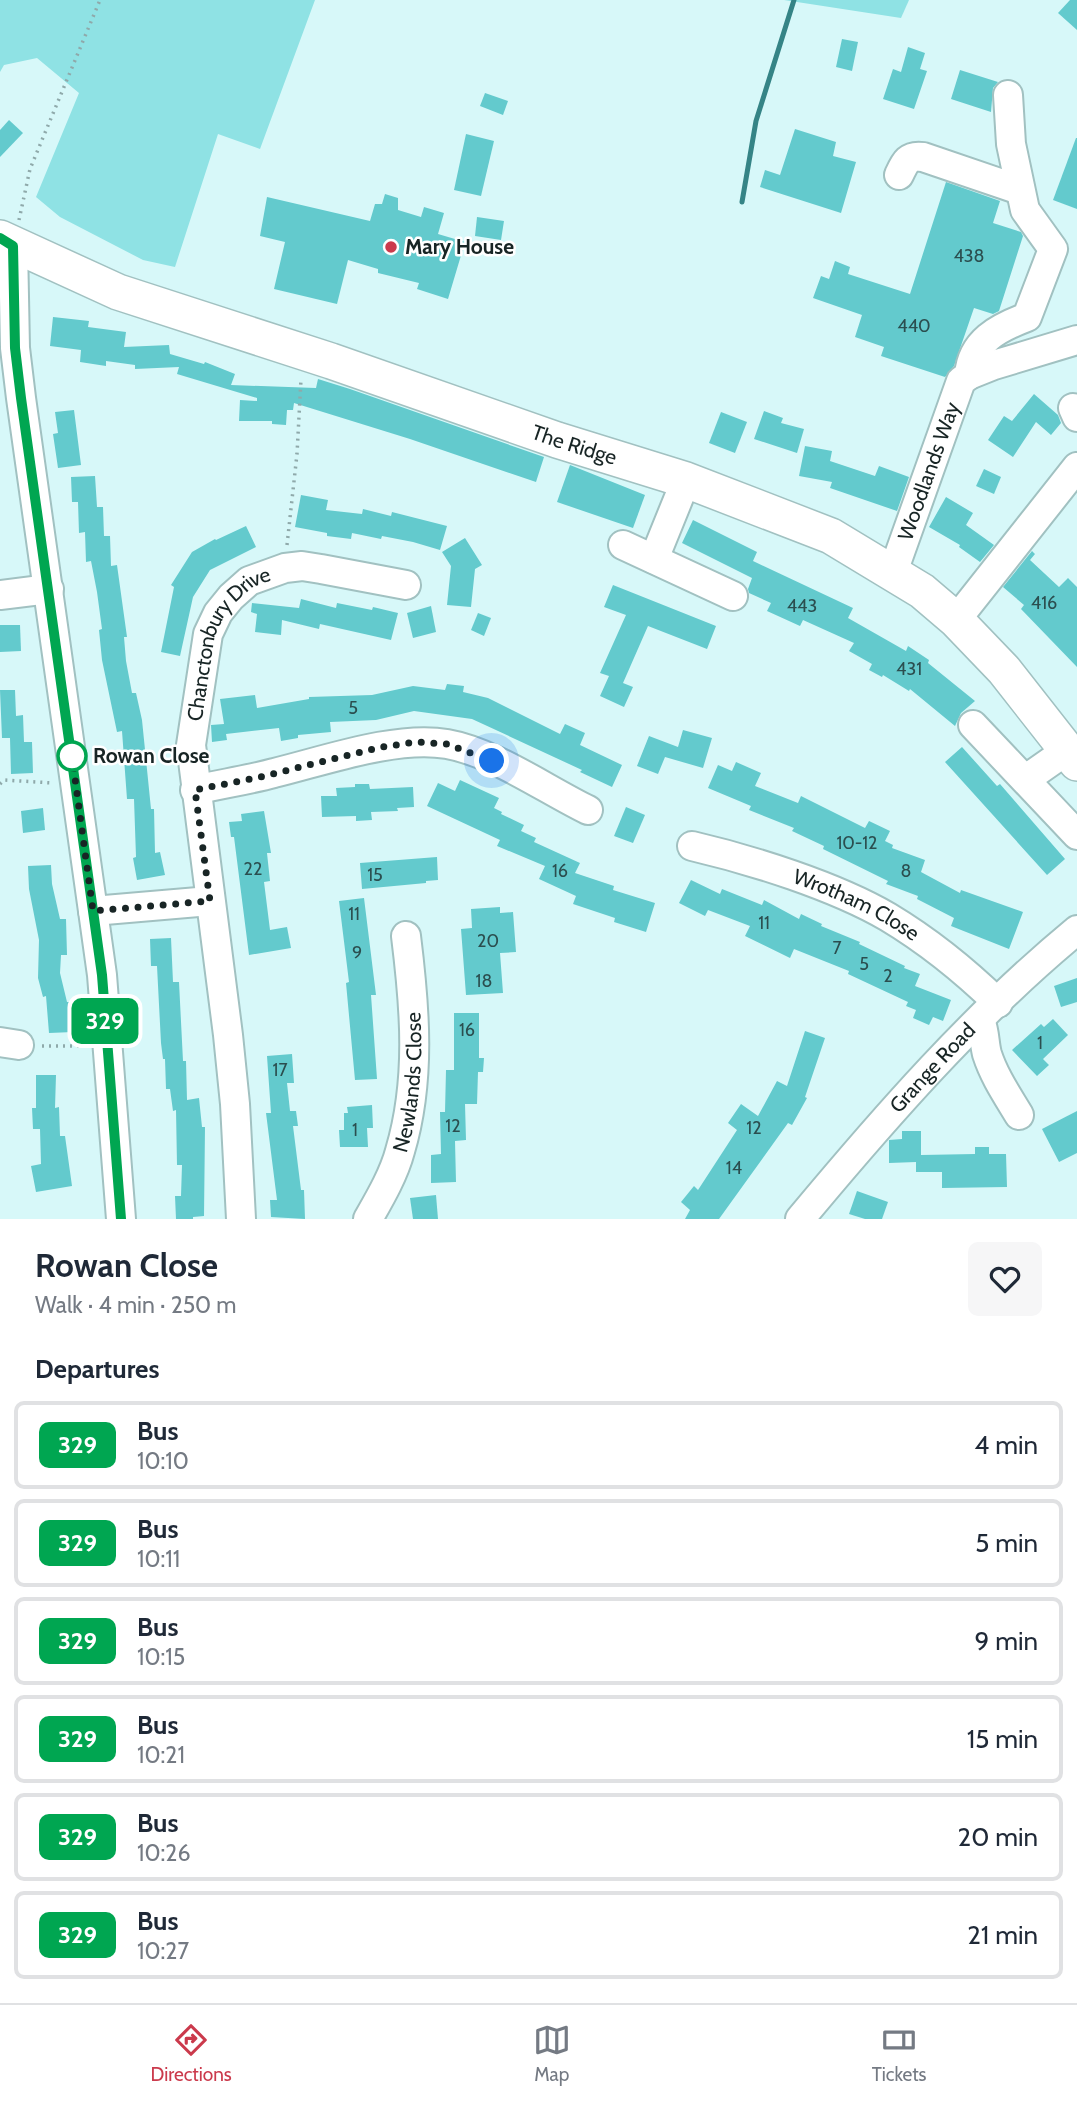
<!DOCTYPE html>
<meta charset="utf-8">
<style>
body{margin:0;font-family:Cabin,sans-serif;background:#f6f6f7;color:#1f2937;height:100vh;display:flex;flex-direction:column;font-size:26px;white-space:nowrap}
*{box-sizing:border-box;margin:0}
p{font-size:23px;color:#747a83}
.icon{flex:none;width:38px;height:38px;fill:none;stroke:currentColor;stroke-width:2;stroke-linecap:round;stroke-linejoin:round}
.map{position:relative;height:1219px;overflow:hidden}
.side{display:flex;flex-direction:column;background:#fff;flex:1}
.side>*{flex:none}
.badge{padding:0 14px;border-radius:10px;font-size:24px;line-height:46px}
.you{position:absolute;width:35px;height:35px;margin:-18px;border:5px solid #fff;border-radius:50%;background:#1a73e8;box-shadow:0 0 0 10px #1a73e833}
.map>.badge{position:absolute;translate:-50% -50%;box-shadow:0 0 0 4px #fff}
h2{padding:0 35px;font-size:26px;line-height:63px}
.round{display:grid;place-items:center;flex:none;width:74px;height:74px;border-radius:10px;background:#f6f6f7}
.summary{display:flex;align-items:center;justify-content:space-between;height:119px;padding:0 35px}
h1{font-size:33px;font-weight:700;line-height:52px}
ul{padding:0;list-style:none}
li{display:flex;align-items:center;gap:21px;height:88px;margin:0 14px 10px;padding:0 21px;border:4px solid #e0e1e3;border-radius:10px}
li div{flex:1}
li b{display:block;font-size:26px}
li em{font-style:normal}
li .badge{min-width:77px;font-weight:700;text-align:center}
.tabs{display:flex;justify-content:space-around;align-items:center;height:98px;border-top:2px solid #e0e1e3;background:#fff;font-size:19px;color:#747a83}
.tabs a{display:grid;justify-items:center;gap:4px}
.tabs .on{color:#cb3a4c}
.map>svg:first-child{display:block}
.green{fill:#8fe2e4}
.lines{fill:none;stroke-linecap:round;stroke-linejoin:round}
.stream{stroke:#358486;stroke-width:5}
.building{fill:#63cacd}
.minor-casing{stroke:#a1c1c1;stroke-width:32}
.major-casing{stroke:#a1c1c1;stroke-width:38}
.path{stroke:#8fa9aa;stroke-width:3.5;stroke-dasharray:2 5;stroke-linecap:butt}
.minor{stroke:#fff;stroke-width:28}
.major{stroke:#fff;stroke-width:35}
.line-casing{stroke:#fff;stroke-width:16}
.line{stroke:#00a651;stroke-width:10}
.walk{stroke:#182525;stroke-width:7;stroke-dasharray:0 12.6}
.poi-dot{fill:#cb3a4c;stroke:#fff;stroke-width:2.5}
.stop-dot{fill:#fff;stroke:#00a651;stroke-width:3.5}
.labels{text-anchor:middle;stroke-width:5;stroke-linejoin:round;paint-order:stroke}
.number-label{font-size:18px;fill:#2b4e4f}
.poi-label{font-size:21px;font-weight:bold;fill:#182525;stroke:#fff;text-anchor:start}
.street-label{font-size:21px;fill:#182525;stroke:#fff}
.stop-label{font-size:21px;font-weight:bold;fill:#182525;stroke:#fff;text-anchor:start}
</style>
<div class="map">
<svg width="1077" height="1219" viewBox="0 0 1077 1219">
<rect width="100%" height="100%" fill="#d7f8f9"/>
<!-- green -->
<g class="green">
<path d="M0 0H315L260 149 218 134 175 267 143 260 60 217 36 197 79 93 37 58 4 65 0 72Z"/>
<path d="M784 0H909L901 18Z"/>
</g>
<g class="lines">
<!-- stream -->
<path class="stream" d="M742 202 756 121 794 0"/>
</g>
<!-- building -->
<g class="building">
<path d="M1070 0H1077V30L1058 13Z"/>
<path d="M842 39 858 42 852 71 836 67Z"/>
<path d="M908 47 925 53 920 69 927 71 914 109 883 99 893 69 901 72Z"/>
<path d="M960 70 998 82 993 88 991 112 951 99Z"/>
<path d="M485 93 508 101 503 115 480 106Z"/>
<path d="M9 120 23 133 0 157V130Z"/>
<path d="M795 129 836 142 833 156 856 162 841 213 760 187 765 170 780 175Z"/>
<path d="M466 134 494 141 481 196 454 190Z"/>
<path d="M1076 138H1077V209L1053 200Z"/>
<path d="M946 182 1000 201 993 223 1021 232 1023 236 999 311 993 314 974 308 954 366 945 377 881 356 884 347 855 337 862 315 813 298 821 276 829 279 835 261 850 267 848 274 910 294Z"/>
<path d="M385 194 398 198V210L421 217 424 207 444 213 438 234 465 242 448 299 417 289 419 283 378 273V269L348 260 337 304 274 289 285 242 260 236 267 197 370 221 375 204H382Z"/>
<path d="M477 217 504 221 501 240 475 236Z"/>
<path d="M53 317 89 321 88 327 126 332 124 347 169 345 170 354 204 364 205 362 235 374 231 385 316 388 318 379 350 389 544 457 536 482 410 439 294 403 293 410H287L286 425 272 424V421H239L240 400 257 401V398L177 374 179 367 135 369V365L106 361V366L80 362 81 350 50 346Z"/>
<path d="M1034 394 1058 415 1061 423 1051 435 1036 422 1013 457 988 440 1004 416 1012 421Z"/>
<path d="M74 410 81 465 58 468 53 434 58 433 55 412Z"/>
<path d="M764 411 783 418 781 423 804 429 797 453 754 439Z"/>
<path d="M721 412 747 422 735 453 709 443Z"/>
<path d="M805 446 832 451 830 461 875 476 879 466 909 477 897 511 830 488 832 482 799 476Z"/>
<path d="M570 465 645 495 633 528 557 502Z"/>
<path d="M984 469 1001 477 994 494 976 486Z"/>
<path d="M95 476 97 507H103L104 536H110L111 566 117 565 127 637H124L126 661 132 693H136L142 720 151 809H154L155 853 160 852 165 875 137 880 133 858 136 857 134 799H127L122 731 117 732 102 660 99 630 102 629 97 592 91 561 86 562 85 532 79 533 78 502H72L71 477Z"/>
<path d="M301 495 328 500 326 510 362 514 363 509 391 516 392 512 447 526 440 550 413 542 382 536 381 539 352 533 351 539 327 536V533L295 527Z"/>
<path d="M946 497 973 513 966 525 994 545 980 562 959 547 960 545 929 527Z"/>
<path d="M693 520 757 552 753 561 853 608 848 618 906 651 908 646 929 660 928 663 975 701 961 713 955 726 910 689 909 691 883 675 882 677 869 670 872 664 849 651 854 643 803 620 800 626 767 611 771 603 749 593 748 589 752 578 682 543Z"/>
<path d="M246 526 256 547 210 570 193 597 180 656 161 652 174 587 171 585 192 552 215 539 216 540Z"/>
<path d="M465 538 482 565 475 569 471 607 447 605 451 566 442 552Z"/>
<path d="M1032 551 1035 554 1030 560 1059 587 1068 578 1077 587V667L1021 609 1024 605 1003 587Z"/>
<path d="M613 585 716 626 707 649 648 626 623 683 633 687 624 707 600 696 609 676 600 673 626 615 604 607Z"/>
<path d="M301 599 336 608 337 603 372 610 373 607 398 613 391 640 320 624 319 629 282 620 281 635 255 632 257 614 251 612 252 603 299 608Z"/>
<path d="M431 606 436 632 413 638 407 613Z"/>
<path d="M478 613 491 618 484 636 471 630Z"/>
<path d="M0 625H20L21 651 0 652Z"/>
<path d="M447 684 464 686 463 692 488 698 560 734 565 724 585 733 580 745 622 765 612 787 580 772 582 770 472 719 414 711 376 720 330 722 331 732 298 735V738L281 741 279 728 226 734 227 740 212 742 211 725 224 724 220 699 255 695 257 708 309 699V697L372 695 413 686 445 690Z"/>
<path d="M0 690H15L16 716 23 715 24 742H32L33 773 11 774 10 738H2Z"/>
<path d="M683 730 712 738 703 768 665 757 658 774 637 766 649 736 678 747Z"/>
<path d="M962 747 997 786 1000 784 1065 859 1047 875 945 762Z"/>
<path d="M736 762 761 773 755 786 798 803 801 796 865 828 869 821 890 831 885 841 893 845 892 848 925 860 921 872 960 893 961 890 1023 912 1009 949 951 926 954 918 917 899 918 896 886 884 888 881 823 849 824 846 792 831 794 828 749 810 751 806 708 788 718 765 732 771Z"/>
<path d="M460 780 499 798 494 808 502 812 501 814 524 825 521 831 536 838 534 842 580 863 575 873 614 886 613 890 655 903 646 932 614 922 615 918 573 904 576 896 539 879 545 866 497 846 500 840 427 806 438 783 455 791Z"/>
<path d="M355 784H369L370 789 413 787 414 807 397 808 398 811 371 812 372 820 356 821V816L322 817 321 796H337L336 788 355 787Z"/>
<path d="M626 807 645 815 633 843 614 836Z"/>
<path d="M43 808 45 830 23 833 21 811Z"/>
<path d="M264 811 271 853H267L270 881 264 882 270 930 287 927 291 948 249 955 234 837H231L229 822 242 821 241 814Z"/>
<path d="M437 857 438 880 426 881V883L362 889 360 863Z"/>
<path d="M51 865 52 884 60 919H66L67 955H61L60 973 67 1002H71L73 1032 49 1033 46 996 43 997 38 978 39 940 29 889 28 866Z"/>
<path d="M691 880 720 894 722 889 762 905 764 900 799 919 801 914 822 924 821 926 860 942 859 944 905 966 904 968 920 974 915 986 951 1000 943 1021 933 1017 929 1025 913 1018 916 1010 906 1006 908 1002 848 974 849 971 794 949 790 958 745 936 750 926 708 910 705 916 679 903Z"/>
<path d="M364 898 376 995H371L377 1079 355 1080 346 983 349 982 339 901Z"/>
<path d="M500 907V913L513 912 516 952 500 953 503 993 466 995 461 929 472 928 471 909Z"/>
<path d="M171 938 173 982H179L183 1061H186L187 1100 199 1098 202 1127H205L204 1216 193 1217V1219H176L175 1196H181L182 1165H177L176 1110 173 1111 170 1089H166L165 1059H163L161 1043 157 966H151L150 939Z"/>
<path d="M1077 978V1002L1061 1007 1054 986Z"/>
<path d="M454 1013H479V1058H484L483 1072H478L477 1104H465L466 1140 455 1141 456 1182 431 1183V1155L441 1154 440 1112H445L446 1070H454Z"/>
<path d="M1053 1019 1068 1035 1043 1059 1049 1065 1037 1076 1012 1050 1041 1024 1044 1027Z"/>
<path d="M805 1031 825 1038 805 1097 807 1098 792 1125 788 1123 719 1219H685L690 1210 681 1202 694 1186 698 1190 737 1130 728 1123 741 1104 758 1116 777 1081 787 1086Z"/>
<path d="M292 1054 294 1083H287L290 1111H296L298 1126H293L301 1190H304L305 1219 271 1217 270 1200H277L266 1113H271L267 1056Z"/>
<path d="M36 1075H56L55 1108 59 1107 60 1136H65L72 1186 36 1192 31 1166 41 1164 40 1129H33L32 1108H36Z"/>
<path d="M372 1105 373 1128H367L368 1147H340L339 1130H344V1113H348L347 1107Z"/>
<path d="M1077 1111V1153L1059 1162 1042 1129Z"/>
<path d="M902 1131H921V1155L975 1154V1147H989V1154H1006L1007 1187 942 1188V1172H916V1162L889 1163V1140L902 1139Z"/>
<path d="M857 1191 888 1202 882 1219H865L849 1214Z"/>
<path d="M436 1195 438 1219H413L410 1198Z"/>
</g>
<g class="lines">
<defs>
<g id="minor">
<path d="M899 175C905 162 908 155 923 157L1020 190"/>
<path d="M13 245 15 348 21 398 102 975 121 1219"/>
<path d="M969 375 994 365 1077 340"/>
<path d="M1073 408 1077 417"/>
<path d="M623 545 733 596"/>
<path d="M654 559 686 480"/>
<path id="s1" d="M893 572 961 381 969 375C972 341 998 328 1027 317L1053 249 1025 210 1011 144 1008 95"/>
<path d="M0 595 49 589"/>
<path d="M956 620 1077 467"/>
<path d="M973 725 1077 835"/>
<path d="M1026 779 1066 751"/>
<path d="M195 790C221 784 248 780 274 773 324 761 396 735 447 744 493 752 545 789 588 810"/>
<path id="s2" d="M692 846C752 860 835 886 888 917 928 941 965 971 998 1003"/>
<path d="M93 911 210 901"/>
<path d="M980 1020C985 1031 984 1043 987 1054 994 1076 1007 1095 1019 1115"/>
<path d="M0 1042 19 1045"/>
<path id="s3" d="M241 1219 235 1104 228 1035 191 745 208 634 218 613 231 597 249 581 285 568 302 566 321 569 406 585"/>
<path id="s4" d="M368 1219C380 1198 394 1174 400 1151 421 1080 415 1008 406 936"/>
<path id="s5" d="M800 1219C885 1117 974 1015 1077 930"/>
</g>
<g id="major">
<path id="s6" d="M0 238 118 292 331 361 557 440 686 480 831 536 922 591 956 620 1004 670 1077 763"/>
</g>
</defs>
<!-- minor casing -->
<use href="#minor" class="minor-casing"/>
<!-- major casing -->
<use href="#major" class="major-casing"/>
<!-- path -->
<g class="path">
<path d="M19 220 30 169 100 0"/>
<path d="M287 545 297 454 301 379"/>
<path d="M0 784 4 780 53 783"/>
<path d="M42 1046H86"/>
</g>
<!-- minor -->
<use href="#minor" class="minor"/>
<!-- major -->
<use href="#major" class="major"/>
</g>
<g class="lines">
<defs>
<path id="line" d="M0 238 13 246 15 348 21 398 102 975 121 1219"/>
</defs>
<!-- line casing -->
<use href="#line" class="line-casing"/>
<!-- line -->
<use href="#line" class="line"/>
<!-- walk -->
<path class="walk" d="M72 756 93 911 210 901 195 790 260 777 382 747 416 742 447 744 492 761"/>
</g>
<!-- markers -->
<circle class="poi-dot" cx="391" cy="247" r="7"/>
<circle class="stop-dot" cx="72" cy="756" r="14"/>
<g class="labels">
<!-- number labels -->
<g class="number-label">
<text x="969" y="262">438</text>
<text x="914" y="332">440</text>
<text x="1044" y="609">416</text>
<text x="802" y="612">443</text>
<text x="909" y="675">431</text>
<text x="353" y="714">5</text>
<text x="857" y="849">10-12</text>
<text x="253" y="875">22</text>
<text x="560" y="877">16</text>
<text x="906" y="877">8</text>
<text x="375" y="881">15</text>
<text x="354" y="920">11</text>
<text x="764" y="929">11</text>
<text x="488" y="947">20</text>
<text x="837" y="954">7</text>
<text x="357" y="959">9</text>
<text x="864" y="970">5</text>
<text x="888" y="982">2</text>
<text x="484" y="987">18</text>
<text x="467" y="1036">16</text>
<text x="1040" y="1049">1</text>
<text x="280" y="1076">17</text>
<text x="453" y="1132">12</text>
<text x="754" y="1134">12</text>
<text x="355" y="1136">1</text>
<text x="734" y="1174">14</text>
</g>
<!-- poi labels -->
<g class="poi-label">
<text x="405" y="254">Mary House</text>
</g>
<!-- street labels -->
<g class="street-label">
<text dy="7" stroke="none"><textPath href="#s6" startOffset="611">The Ridge</textPath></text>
<text dy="7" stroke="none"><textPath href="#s1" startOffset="107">Woodlands Way</textPath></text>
<text dy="7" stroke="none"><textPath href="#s3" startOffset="590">Chanctonbury Drive</textPath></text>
<text dy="7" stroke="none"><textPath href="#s2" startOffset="175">Wrotham Close</textPath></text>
<text dy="7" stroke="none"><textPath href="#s5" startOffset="201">Grange Road</textPath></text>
<text dy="7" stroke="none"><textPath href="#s4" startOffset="145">Newlands Close</textPath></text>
</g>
<!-- stop labels -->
<g class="stop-label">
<text x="93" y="763">Rowan Close</text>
</g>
</g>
</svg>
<div class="you" style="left:492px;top:761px"></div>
<b class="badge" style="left:105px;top:1021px;background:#00a651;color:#fff">329</b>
</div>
<section class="side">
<div class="summary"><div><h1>Rowan Close</h1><p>Walk · 4 min · 250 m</p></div><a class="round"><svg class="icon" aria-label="heart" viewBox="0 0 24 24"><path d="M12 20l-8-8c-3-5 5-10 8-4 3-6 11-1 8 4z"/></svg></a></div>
<h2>Departures</h2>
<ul>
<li><span class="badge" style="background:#00a651;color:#fff">329</span><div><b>Bus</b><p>10:10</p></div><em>4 min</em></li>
<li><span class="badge" style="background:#00a651;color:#fff">329</span><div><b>Bus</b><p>10:11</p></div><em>5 min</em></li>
<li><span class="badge" style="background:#00a651;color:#fff">329</span><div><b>Bus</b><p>10:15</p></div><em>9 min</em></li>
<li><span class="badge" style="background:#00a651;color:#fff">329</span><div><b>Bus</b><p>10:21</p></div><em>15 min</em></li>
<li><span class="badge" style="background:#00a651;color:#fff">329</span><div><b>Bus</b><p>10:26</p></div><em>20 min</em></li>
<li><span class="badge" style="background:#00a651;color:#fff">329</span><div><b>Bus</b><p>10:27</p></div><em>21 min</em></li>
</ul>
</section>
<nav class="tabs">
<a class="on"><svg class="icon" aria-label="directions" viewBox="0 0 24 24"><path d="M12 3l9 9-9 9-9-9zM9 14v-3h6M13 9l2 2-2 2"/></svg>Directions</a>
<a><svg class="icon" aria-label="map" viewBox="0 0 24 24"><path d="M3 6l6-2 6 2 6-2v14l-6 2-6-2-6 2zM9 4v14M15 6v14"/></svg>Map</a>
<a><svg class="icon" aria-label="tickets" viewBox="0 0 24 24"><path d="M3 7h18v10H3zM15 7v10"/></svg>Tickets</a>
</nav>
